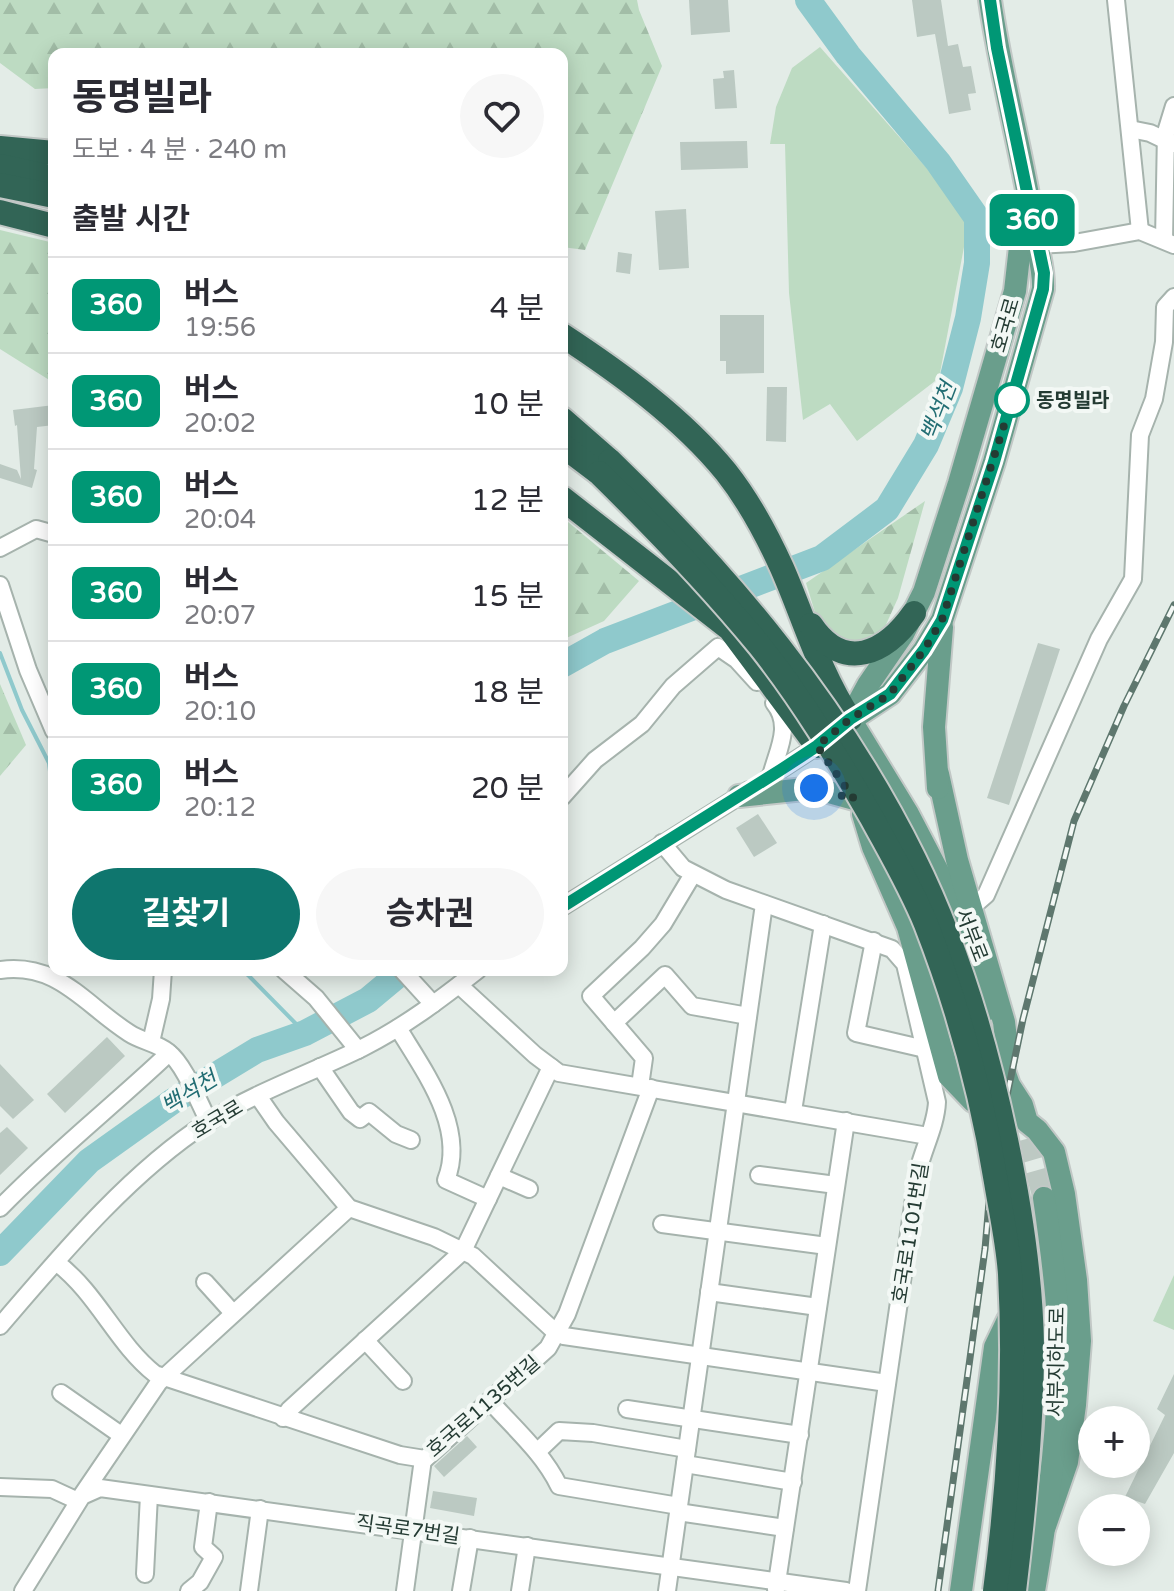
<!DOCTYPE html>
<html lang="ko">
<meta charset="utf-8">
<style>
body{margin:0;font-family:"Varela Round","Noto Sans KR",sans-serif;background:#f7f7f7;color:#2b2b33;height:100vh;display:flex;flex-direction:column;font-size:30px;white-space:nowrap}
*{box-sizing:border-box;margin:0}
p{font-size:26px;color:#7c7c81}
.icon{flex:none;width:44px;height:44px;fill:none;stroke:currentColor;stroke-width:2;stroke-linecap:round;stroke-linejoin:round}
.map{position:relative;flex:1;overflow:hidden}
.sheet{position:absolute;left:48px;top:48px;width:520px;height:928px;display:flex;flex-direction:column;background:#fff;border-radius:16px;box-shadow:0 4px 20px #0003}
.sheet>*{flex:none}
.badge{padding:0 16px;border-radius:12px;font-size:28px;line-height:52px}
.fabs{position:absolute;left:1078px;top:1406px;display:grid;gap:16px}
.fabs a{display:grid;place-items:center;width:72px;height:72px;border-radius:50%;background:#fff;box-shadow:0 4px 20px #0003;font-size:40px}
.you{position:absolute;width:40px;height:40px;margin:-20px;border:6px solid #fff;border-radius:50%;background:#1a73e8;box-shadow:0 0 0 12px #1a73e833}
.map>.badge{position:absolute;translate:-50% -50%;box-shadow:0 0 0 4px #fff}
h2{padding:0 24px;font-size:30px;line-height:72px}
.round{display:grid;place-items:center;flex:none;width:84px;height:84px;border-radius:42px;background:#f7f7f7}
.headline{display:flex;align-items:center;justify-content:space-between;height:136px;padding:0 24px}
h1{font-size:38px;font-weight:700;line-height:60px}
.primary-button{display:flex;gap:16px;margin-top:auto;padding:16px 24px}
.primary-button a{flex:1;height:92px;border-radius:48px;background:#0f766e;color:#fff;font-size:32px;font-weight:700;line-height:92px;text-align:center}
.primary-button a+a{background:#f7f7f7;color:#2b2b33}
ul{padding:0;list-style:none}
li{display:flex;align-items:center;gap:24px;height:96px;padding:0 24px;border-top:2px solid #e1e1e2}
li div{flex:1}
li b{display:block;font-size:30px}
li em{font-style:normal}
li .badge{min-width:88px;font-weight:700;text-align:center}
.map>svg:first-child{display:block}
.grass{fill:#bddbc2}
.forest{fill:url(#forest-firs)}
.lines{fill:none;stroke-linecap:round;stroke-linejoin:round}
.stream{stroke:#8fc9cc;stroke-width:4}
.river{stroke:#8fc9cc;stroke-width:26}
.building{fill:#bbc9c2}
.major-tunnel{stroke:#bdc9c3;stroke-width:22;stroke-dasharray:22 11;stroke-linecap:butt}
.minor-casing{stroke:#a6b3ad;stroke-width:20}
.major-casing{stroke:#c2c8c6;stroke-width:26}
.highway-casing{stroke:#c2c8c6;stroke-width:28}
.minor{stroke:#fff;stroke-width:16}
.major{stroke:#6a9e8c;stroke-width:22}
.highway{stroke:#326556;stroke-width:24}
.rail-casing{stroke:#5e776e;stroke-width:7}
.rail{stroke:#f3f8f5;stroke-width:4;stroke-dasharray:12;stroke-linecap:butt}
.highway-bridge-casing{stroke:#c2c8c6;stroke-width:28;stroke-linecap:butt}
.highway-bridge{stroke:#326556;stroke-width:24}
.line-casing{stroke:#fff;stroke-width:18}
.line{stroke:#009775;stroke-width:12}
.walk{stroke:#243b33;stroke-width:8;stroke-dasharray:0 14.4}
.stop-dot{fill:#fff;stroke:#009775;stroke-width:4}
.labels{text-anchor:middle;stroke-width:8;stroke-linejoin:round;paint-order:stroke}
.street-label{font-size:20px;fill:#243b33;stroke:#f3f8f5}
.stop-label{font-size:20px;font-weight:bold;fill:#243b33;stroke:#f3f8f5;text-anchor:start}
.water-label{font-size:22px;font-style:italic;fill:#226d73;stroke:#f3f8f5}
</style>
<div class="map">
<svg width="1174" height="1591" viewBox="0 0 1174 1591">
<defs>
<pattern id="forest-firs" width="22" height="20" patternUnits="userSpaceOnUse" patternTransform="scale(2)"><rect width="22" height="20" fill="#bddbc2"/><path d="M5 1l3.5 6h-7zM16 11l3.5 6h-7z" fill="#a2bda7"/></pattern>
</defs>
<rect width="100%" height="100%" fill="#e3ece7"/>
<!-- grass -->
<g class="grass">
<path d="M820 47 946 190 960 208 968 226 939 378 857 441 830 404 803 420 789 293 785 144H770L776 107 792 68Z"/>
<path d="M1174 1275V1330L1153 1321Z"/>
</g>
<!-- forest -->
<g class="forest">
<path d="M0 0H637L639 10 662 66 585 250 562 247V54H54V88L35 89 0 63Z"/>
<path d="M0 230 54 243V383L0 349Z"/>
<path d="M925 501 898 598 884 629 860 646 821 632 806 583Z"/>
<path d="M562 517 639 581 604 621 562 640Z"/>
<path d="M0 684 26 745 0 776Z"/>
</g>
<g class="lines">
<!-- stream -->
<g class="stream">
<path d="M0 653 22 710 49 763 54 805"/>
<path d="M239 970 248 975 305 1033"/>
</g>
<!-- river -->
<g class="river">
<path d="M562 665 605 641 822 558 887 509 926 445 950 388 968 318 977 263V218L938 162 848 55 808 0"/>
<path d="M0 1253 89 1161 173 1101 257 1050 305 1033 368 1000 404 970"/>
</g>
</g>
<!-- building -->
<g class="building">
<path d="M689 0H728L730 32 691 35Z"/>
<path d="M912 0H941L948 46 958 44 963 67 971 66 976 93 968 94 971 110 949 114 935 34 917 37Z"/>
<path d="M734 70 737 108 715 109 713 79 724 78 723 71Z"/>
<path d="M747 141 748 168 681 170 680 142Z"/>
<path d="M686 209 689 268 659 270 655 211Z"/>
<path d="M618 252 632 254 630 274 616 272Z"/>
<path d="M720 315H764V373L726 374V361H720Z"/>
<path d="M767 387H787L786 442 766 441Z"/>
<path d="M54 405V425L37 427 34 469 37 470 32 488 0 478V464L17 470 21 479 17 425 15 426 13 410Z"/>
<path d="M1038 643 1060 649 1009 805 987 798Z"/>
<path d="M758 814 777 843 754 857 736 828Z"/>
<path d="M107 1037 125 1056 65 1113 47 1094Z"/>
<path d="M0 1064 34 1100 13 1119 0 1106Z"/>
<path d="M7 1127 28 1148 0 1175V1133Z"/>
<path d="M1174 1374V1453L1145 1504 1125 1497 1165 1415 1157 1409Z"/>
<path d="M467 1436 477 1447 444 1477 434 1466Z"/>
<path d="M433 1491 477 1498 474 1516 430 1508Z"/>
</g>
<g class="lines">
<!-- major-tunnel -->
<path class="major-tunnel" d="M1018 1107 1044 1198"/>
<defs>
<g id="minor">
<path d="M1116 0 1140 231"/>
<path d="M1130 129 1150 133 1173 144"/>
<path d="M1164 240 1166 132 1174 106"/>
<path d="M1036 245 1074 243 1140 231 1174 245"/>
<path d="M0 548 36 529 54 534"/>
<path d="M0 585 28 670 54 731"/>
<path d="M771 776C777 751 793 726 774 703"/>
<path d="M768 778 817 746"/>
<path d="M562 797 595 760 642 724 673 686 718 647 737 660 757 682"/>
<path d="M662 843 683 868 726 890 892 949 905 964 937 1102C936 1125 924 1147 918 1171L857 1591"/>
<path d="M562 907 749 790"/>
<path d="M971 908 986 895 1099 639 1133 579 1140 435 1154 399 1164 342 1165 307 1174 297"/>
<path d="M874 941 856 1033 925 1049"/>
<path d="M0 970C58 962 84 1004 129 1033 141 1041 157 1043 168 1052 185 1065 199 1103 209 1122"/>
<path d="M284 970 316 998 358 1050"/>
<path d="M402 970 433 1004"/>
<path d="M459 985 535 1055 559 1073 928 1136"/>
<path d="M614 1023 665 975 692 1006 748 1016"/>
<path d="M398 1028C424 1071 467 1128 446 1180L488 1199"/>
<path d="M151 1042 161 999 163 970"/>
<path d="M320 1067 351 1112 360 1119 369 1112 396 1134 411 1140"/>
<path d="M640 1086 644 1058 591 996 642 948 663 924 693 874"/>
<path d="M258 1096 276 1122 349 1208 434 1237 473 1256 552 1329 564 1336 887 1383"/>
<path d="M793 1111 823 924"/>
<path d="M759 1175 836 1185"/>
<path d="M499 1176 529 1189"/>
<path d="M0 1208C53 1153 113 1106 169 1053"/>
<path d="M662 1224 827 1246"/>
<path d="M56 1262C98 1294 116 1343 155 1374L400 1455 425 1459 548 1348 567 1314 651 1088"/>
<path d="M205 1282 233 1313"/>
<path d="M709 1292 818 1307"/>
<path d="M0 1326C60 1256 130 1172 208 1122 256 1092 311 1073 362 1048 404 1027 441 999 478 970"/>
<path d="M365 1340 403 1381"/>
<path d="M61 1393 121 1435"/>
<path d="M490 1401C514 1428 543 1453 559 1486L679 1506"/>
<path d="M627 1409 800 1435"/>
<path d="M283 1418 289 1410 463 1251 551 1067"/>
<path d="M537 1452 559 1431 593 1433 687 1449"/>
<path d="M685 1464 793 1482"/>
<path d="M0 1487 52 1489 78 1501"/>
<path d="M82 1495 159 1382 349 1208"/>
<path d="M678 1512 785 1528"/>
<path d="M145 1574 149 1495"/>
<path d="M776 1589 846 1121"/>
<path d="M23 1591 82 1496 100 1488 846 1591"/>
<path d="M189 1591 200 1582 214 1557 203 1547 209 1502"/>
<path d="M249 1591 260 1509"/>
<path d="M405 1591 423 1459"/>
<path d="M461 1591 470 1538"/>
<path d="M520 1591 527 1546"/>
<path d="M667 1591 764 904"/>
</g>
<g id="major">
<path d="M850 718 868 685 903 634 924 592 959 483 1015 291 1020 247 1019 215"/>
<path d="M850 719 908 814 943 881 988 1009"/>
<path d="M837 729 890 694 924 650 942 620 994 462 1043 289C1044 268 1037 250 1034 229 1022 152 1001 77 990 0"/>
<path d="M938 774 957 860 1004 1022 1007 1047 1003 1068 1009 1085 1022 1105 1027 1122 1037 1130 1054 1152 1064 1194 1076 1280 1080 1341 1075 1405 1067 1462 1045 1526"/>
<path d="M938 788 934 727 942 627"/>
<path d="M739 796 814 788 854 799"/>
<path d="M863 814 873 847 908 927 949 1076 973 1101 990 1107"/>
<path d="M961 1591 995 1347 1008 1320 1015 1312"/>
<path d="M1034 1591C1049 1503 1062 1411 1058 1321 1056 1280 1050 1239 1044 1198"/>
</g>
<g id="highway">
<path d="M0 148 54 153"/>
<path d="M0 166 54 178"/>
<path d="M0 185 54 196"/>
<path d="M0 212 54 226"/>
<path d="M562 335C620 373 682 418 726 472 749 501 767 535 782 568 804 618 819 672 850 719"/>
<path d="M562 419 610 461"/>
<path d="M562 445 599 473"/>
<path d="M562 498 730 629 817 746"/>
<path d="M811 625C844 674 886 653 914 613"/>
</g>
</defs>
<!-- minor casing -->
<use href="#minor" class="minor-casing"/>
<!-- major casing -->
<use href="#major" class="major-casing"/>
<!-- highway casing -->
<use href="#highway" class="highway-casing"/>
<!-- minor -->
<use href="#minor" class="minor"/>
<!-- major -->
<use href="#major" class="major"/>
<!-- highway -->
<use href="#highway" class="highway"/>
<defs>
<path id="rail" d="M938 1591 985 1249 992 1167 1023 1019 1074 821 1124 706 1174 605"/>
</defs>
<!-- rail casing -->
<use href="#rail" class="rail-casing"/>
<!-- rail -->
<use href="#rail" class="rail"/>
<defs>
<g id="highway-bridge">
<path d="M610 461C731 578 839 707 914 859 958 948 986 1044 1006 1140 1020 1207 1031 1277 1032 1346 1032 1428 1024 1509 1014 1591"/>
<path d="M599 473C655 528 710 585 760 646 803 700 838 759 872 818 891 853 911 887 926 924 958 1006 982 1095 996 1182 1001 1212 1008 1244 1010 1274 1016 1381 1009 1485 995 1591"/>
</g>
</defs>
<!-- highway-bridge casing -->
<use href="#highway-bridge" class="highway-bridge-casing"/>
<!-- highway-bridge -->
<use href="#highway-bridge" class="highway-bridge"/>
</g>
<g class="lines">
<defs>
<path id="line" d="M562 907 782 769 817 746 850 719 890 694 924 650 942 620 994 462 1043 289 1044 273 997 48 990 0"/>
</defs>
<!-- line casing -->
<use href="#line" class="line-casing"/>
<!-- line -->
<use href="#line" class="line"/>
<!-- walk -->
<path class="walk" d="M814 788 854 799 817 746 850 719 890 694 924 650 942 620 1015 391 1012 400"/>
</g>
<!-- markers -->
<circle class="stop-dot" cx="1012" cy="400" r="16"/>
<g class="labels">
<!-- street labels -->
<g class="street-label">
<text transform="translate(1005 325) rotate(-74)" y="7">호국로</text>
<text transform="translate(972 935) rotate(69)" y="7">서부로</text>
<text transform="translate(217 1119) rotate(-31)" y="7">호국로</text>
<text transform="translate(910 1233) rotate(-81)" y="7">호국로1101번길</text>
<text transform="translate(1056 1362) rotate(-89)" y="7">서부지하도로</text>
<text transform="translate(483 1406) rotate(-41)" y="7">호국로1135번길</text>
<text transform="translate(408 1529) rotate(8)" y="7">직곡로7번길</text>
</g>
<!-- stop labels -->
<g class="stop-label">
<text x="1036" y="407">동명빌라</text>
</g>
<!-- water labels -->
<g class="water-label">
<text transform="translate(938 411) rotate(-69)" y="8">백석천</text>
<text transform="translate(189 1092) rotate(-32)" y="8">백석천</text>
</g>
</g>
</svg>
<div class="fabs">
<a>+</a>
<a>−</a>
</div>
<div class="you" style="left:814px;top:788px"></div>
<b class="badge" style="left:1032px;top:220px;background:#009775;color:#fff">360</b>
<section class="sheet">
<div class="headline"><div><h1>동명빌라</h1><p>도보 · 4 분 · 240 m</p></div><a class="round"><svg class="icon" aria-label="heart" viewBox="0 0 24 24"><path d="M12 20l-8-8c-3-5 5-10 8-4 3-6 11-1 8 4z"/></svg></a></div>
<h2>출발 시간</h2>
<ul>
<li><span class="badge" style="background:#009775;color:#fff">360</span><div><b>버스</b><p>19:56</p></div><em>4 분</em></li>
<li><span class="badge" style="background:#009775;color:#fff">360</span><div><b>버스</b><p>20:02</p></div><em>10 분</em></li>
<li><span class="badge" style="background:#009775;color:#fff">360</span><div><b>버스</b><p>20:04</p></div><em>12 분</em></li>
<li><span class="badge" style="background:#009775;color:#fff">360</span><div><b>버스</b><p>20:07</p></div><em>15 분</em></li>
<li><span class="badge" style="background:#009775;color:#fff">360</span><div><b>버스</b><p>20:10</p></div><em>18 분</em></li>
<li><span class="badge" style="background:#009775;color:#fff">360</span><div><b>버스</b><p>20:12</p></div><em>20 분</em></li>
</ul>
<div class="primary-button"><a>길찾기</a><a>승차권</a></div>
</section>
</div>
